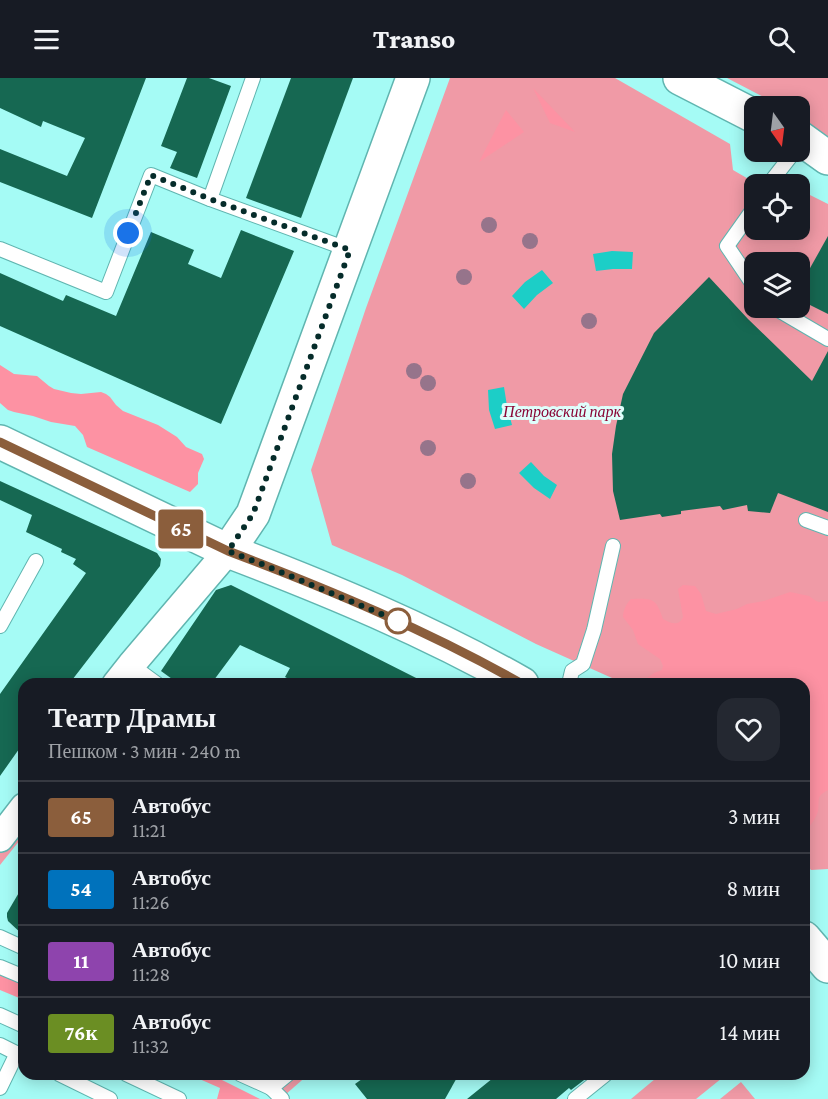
<!DOCTYPE html>
<html lang="ru">
<meta charset="utf-8">
<style>
body{margin:0;font-family:"Crimson Pro",serif;background:#242831;color:#f1f3f6;height:100vh;display:flex;flex-direction:column;font-size:22px;white-space:nowrap}
*{box-sizing:border-box;margin:0}
p{font-size:20px;color:#9ea1a6}
.icon{flex:none;width:33px;height:33px;fill:none;stroke:currentColor;stroke-width:2;stroke-linecap:round;stroke-linejoin:round}
.map{position:relative;flex:1;overflow:hidden}
.drawer{position:absolute;left:18px;top:600px;width:792px;height:402px;display:flex;flex-direction:column;background:#171b24;border-radius:18px;box-shadow:0 3px 15px #0003}
.drawer>*{flex:none}
.badge{padding:0 12px;border-radius:4px;font-size:21px;line-height:39px}
.needle{width:39px;rotate:166deg}
.buttons{position:absolute;left:744px;top:18px;display:grid;gap:12px}
.buttons a{display:grid;place-items:center;width:66px;height:66px;border-radius:12px;background:#171b24;box-shadow:0 3px 15px #0003;font-size:30px}
.you{position:absolute;width:30px;height:30px;margin:-15px;border:4px solid #fff;border-radius:50%;background:#1a73e8;box-shadow:0 0 0 9px #1a73e833}
.map>.badge{position:absolute;translate:-50% -50%;box-shadow:0 0 0 3px #fff}
.round{display:grid;place-items:center;flex:none;width:63px;height:63px;border-radius:18px;background:#242831}
.headline{display:flex;align-items:center;justify-content:space-between;height:102px;padding:0 30px}
h1{font-size:28px;font-weight:800;line-height:45px}
ul{padding:0;list-style:none}
li{display:flex;align-items:center;gap:18px;height:72px;padding:0 30px;border-top:2px solid #363941}
li div{flex:1}
li b{display:block;font-size:22px}
li em{font-style:normal}
li .badge{min-width:66px;font-weight:700;text-align:center}
header{display:flex;justify-content:space-between;align-items:center;height:78px;padding:0 30px;background:#171b24;font-size:27px;font-weight:800}
.map>svg:first-child{display:block}
.green{fill:#f09aa6;fill-rule:evenodd}
.forest{fill:#fd92a3}
.water{fill:#1ccec7}
.building{fill:#166852}
.lines{fill:none;stroke-linecap:round;stroke-linejoin:round}
.service-casing{stroke:#60b5b0;stroke-width:16}
.minor-casing{stroke:#60b5b0;stroke-width:30}
.tertiary-casing{stroke:#60b5b0;stroke-width:36}
.secondary-casing{stroke:#60b5b0;stroke-width:36}
.service{stroke:#fff;stroke-width:14}
.minor{stroke:#fff;stroke-width:27}
.tertiary{stroke:#fff;stroke-width:33}
.secondary{stroke:#fff;stroke-width:33}
.tree{fill:#96748b}
.line-casing{stroke:#fff;stroke-width:14}
.line{stroke:#8b5e3c;stroke-width:9}
.walk{stroke:#052c2a;stroke-width:6;stroke-dasharray:0 10.8}
.stop-dot{fill:#fff;stroke:#8b5e3c;stroke-width:3}
.labels{text-anchor:middle;stroke-width:6;stroke-linejoin:round;paint-order:stroke}
.park-label{font-size:16px;font-style:italic;fill:#8a0635;stroke:#defefb}
</style>
<header><svg class="icon" aria-label="menu" viewBox="0 0 24 24"><path d="M4 6h16M4 12h16M4 18h16"/></svg>Transo<svg class="icon" aria-label="search" viewBox="0 0 24 24"><circle cx="10" cy="10" r="6"/><path d="M15 15l6 6"/></svg></header>
<div class="map">
<svg width="828" height="1021" viewBox="0 0 828 1021">
<rect width="100%" height="100%" fill="#a5fbf5"/>
<!-- green -->
<g class="green">
<path d="M450 0H615L730 66 733 92 757 106H754V152H800V118L806 115 828 126V791L811 792 804 784V606H619L612 600 536 566 402 497 332 467 311 392 366 230ZM754 184H800V230H754Z"/>
<path d="M727 0H828V59L800 41V28H781Z"/>
<path d="M24 741V757L0 787V771Z"/>
<path d="M297 996H309L285 1017 280 1012Z"/>
<path d="M661 996H727L696 1021H631Z"/>
<path d="M741 1004 755 1021H720Z"/>
</g>
<!-- forest -->
<g class="forest">
<path d="M533 10 575 54 550 45Z"/>
<path d="M506 32 524 54 479 84Z"/>
<path d="M0 287 14 296 37 298 49 308 54 311 71 315 81 316 101 314 106 316 110 319 116 327 123 333 158 347 177 359 186 369 202 376 204 381 198 395V406L190 414 87 369 83 357 75 348 51 344 33 338 14 334 8 332 0 325Z"/>
<path d="M683 507 695 508 701 516 706 533 716 536 737 531 747 526 764 523 790 514 809 518 816 523 819 524 828 523V712C815 719 820 721 818 733 816 741 809 749 804 755V606H648L647 600 654 595 662 592 663 588 660 581 638 566 633 552 623 539C623 533 626 526 631 521 653 520 656 520 663 541 670 545 679 549 683 539L678 511Z"/>
<path d="M0 895 24 907V922L0 912Z"/>
<path d="M188 996H210L260 1021H217L220 1010Z"/>
</g>
<!-- water -->
<g class="water">
<path d="M612 173 633 174 632 191H613L596 193 593 176Z"/>
<path d="M542 192 553 205 537 217 524 231 512 218 525 204Z"/>
<path d="M504 309 507 328 512 347 495 351 489 332 488 312Z"/>
<path d="M531 384 544 398 557 407 550 421 534 410 519 395Z"/>
</g>
<!-- building -->
<g class="building">
<path d="M0 0H146L92 140 0 104V71L67 98 85 60 43 43 41 49 0 30Z"/>
<path d="M187 0H209L231 8 197 100 170 90 177 74 161 68Z"/>
<path d="M291 0H353L301 140 246 120Z"/>
<path d="M241 152 294 173 221 346 0 248V195L63 223 66 217 116 238 151 154 194 172 188 186 221 200Z"/>
<path d="M828 158V236L800 222V208Z"/>
<path d="M709 199 748 241 812 303 828 273V434L778 415 770 435 748 433 747 427 723 432 720 428 681 433V436L662 439 660 436 620 442 613 413 612 376 616 348 623 316 654 255Z"/>
<path d="M0 403 157 475 161 481 160 488 69 606H24V664L0 698V616L86 495 73 486 76 481 61 474 62 471 26 454 32 437 0 422Z"/>
<path d="M231 507 335 559 428 606H323L311 600 308 606H298L285 599 290 590 240 567 211 606H179L161 593 216 512Z"/>
<path d="M24 806V858L8 843 7 839V835Z"/>
<path d="M369 996H459L445 1021H367L355 1006Z"/>
<path d="M498 996H592L571 1012 569 1010 556 1021H467Z"/>
</g>
<g class="lines">
<defs>
<g id="service">
<path d="M769 106 794 74"/>
<path d="M210 121 253 0"/>
<path d="M754 130 727 168 754 208"/>
<path d="M0 171 106 214 151 97 210 121 350 172"/>
<path d="M775 230 828 261"/>
<path d="M806 442 828 450"/>
<path d="M0 548 36 483"/>
<path d="M131 587 157 606"/>
<path d="M569 606 572 593 583 586 594 552 613 468"/>
<path d="M0 859 24 870"/>
<path d="M0 889 24 899"/>
<path d="M0 937 24 948"/>
<path d="M0 967 24 979"/>
<path d="M59 996 110 1021"/>
<path d="M126 996 179 1021"/>
<path d="M240 996 271 1010"/>
<path d="M264 996 271 1010 282 1021"/>
<path d="M0 1010 17 975"/>
<path d="M271 1010 288 996"/>
<path d="M575 1021 606 996"/>
</g>
<g id="minor">
<path d="M116 606 131 587 228 473"/>
<path d="M0 760 24 729"/>
</g>
<g id="tertiary">
<path d="M680 0 754 38"/>
<path d="M800 60 828 80"/>
<path d="M228 473 253 436 413 0"/>
</g>
<g id="secondary">
<path d="M0 364 228 473C328 511 429 553 522 606"/>
<path d="M804 860 828 888"/>
</g>
</defs>
<!-- service casing -->
<use href="#service" class="service-casing"/>
<!-- minor casing -->
<use href="#minor" class="minor-casing"/>
<!-- tertiary casing -->
<use href="#tertiary" class="tertiary-casing"/>
<!-- secondary casing -->
<use href="#secondary" class="secondary-casing"/>
<!-- service -->
<use href="#service" class="service"/>
<!-- minor -->
<use href="#minor" class="minor"/>
<!-- tertiary -->
<use href="#tertiary" class="tertiary"/>
<!-- secondary -->
<use href="#secondary" class="secondary"/>
</g>
<!-- trees -->
<g class="tree">
<circle cx="489" cy="147" r="8"/>
<circle cx="530" cy="163" r="8"/>
<circle cx="464" cy="199" r="8"/>
<circle cx="589" cy="243" r="8"/>
<circle cx="414" cy="293" r="8"/>
<circle cx="428" cy="305" r="8"/>
<circle cx="428" cy="370" r="8"/>
<circle cx="468" cy="403" r="8"/>
</g>
<g class="lines">
<defs>
<path id="line" d="M0 364 228 473C328 511 429 553 522 606"/>
</defs>
<!-- line casing -->
<use href="#line" class="line-casing"/>
<!-- line -->
<use href="#line" class="line"/>
<!-- walk -->
<path class="walk" d="M128 155 151 97 210 121 350 172 253 436 228 473 264 487 398 543"/>
</g>
<!-- markers -->
<circle class="stop-dot" cx="398" cy="543" r="12"/>
<g class="labels">
<!-- park labels -->
<g class="park-label">
<text x="562" y="339">Петровский парк</text>
</g>
</g>
</svg>
<div class="buttons">
<a><svg class="needle" viewBox="-14 -14 28 28"><path d="M0-13l5 13h-10z" fill="#e53935"/><path d="M0 13l5-13h-10z" fill="#9ea1a6"/></svg></a>
<a><svg class="icon" aria-label="locate" viewBox="0 0 24 24"><circle cx="12" cy="12" r="6"/><path d="M12 2v4M12 18v4M2 12h4M18 12h4"/></svg></a>
<a><svg class="icon" aria-label="layers" viewBox="0 0 24 24"><path d="M12 4l9 5-9 5-9-5zM3 14l9 5 9-5"/></svg></a>
</div>
<div class="you" style="left:128px;top:155px"></div>
<b class="badge" style="left:181px;top:451px;background:#8b5e3c;color:#fff">65</b>
<section class="drawer">
<div class="headline"><div><h1>Театр Драмы</h1><p>Пешком · 3 мин · 240 m</p></div><a class="round"><svg class="icon" aria-label="heart" viewBox="0 0 24 24"><path d="M12 20l-8-8c-3-5 5-10 8-4 3-6 11-1 8 4z"/></svg></a></div>
<ul>
<li><span class="badge" style="background:#8b5e3c;color:#fff">65</span><div><b>Автобус</b><p>11:21</p></div><em>3 мин</em></li>
<li><span class="badge" style="background:#0072bc;color:#fff">54</span><div><b>Автобус</b><p>11:26</p></div><em>8 мин</em></li>
<li><span class="badge" style="background:#8e44ad;color:#fff">11</span><div><b>Автобус</b><p>11:28</p></div><em>10 мин</em></li>
<li><span class="badge" style="background:#6b8e23;color:#fff">76к</span><div><b>Автобус</b><p>11:32</p></div><em>14 мин</em></li>
</ul>
</section>
</div>
